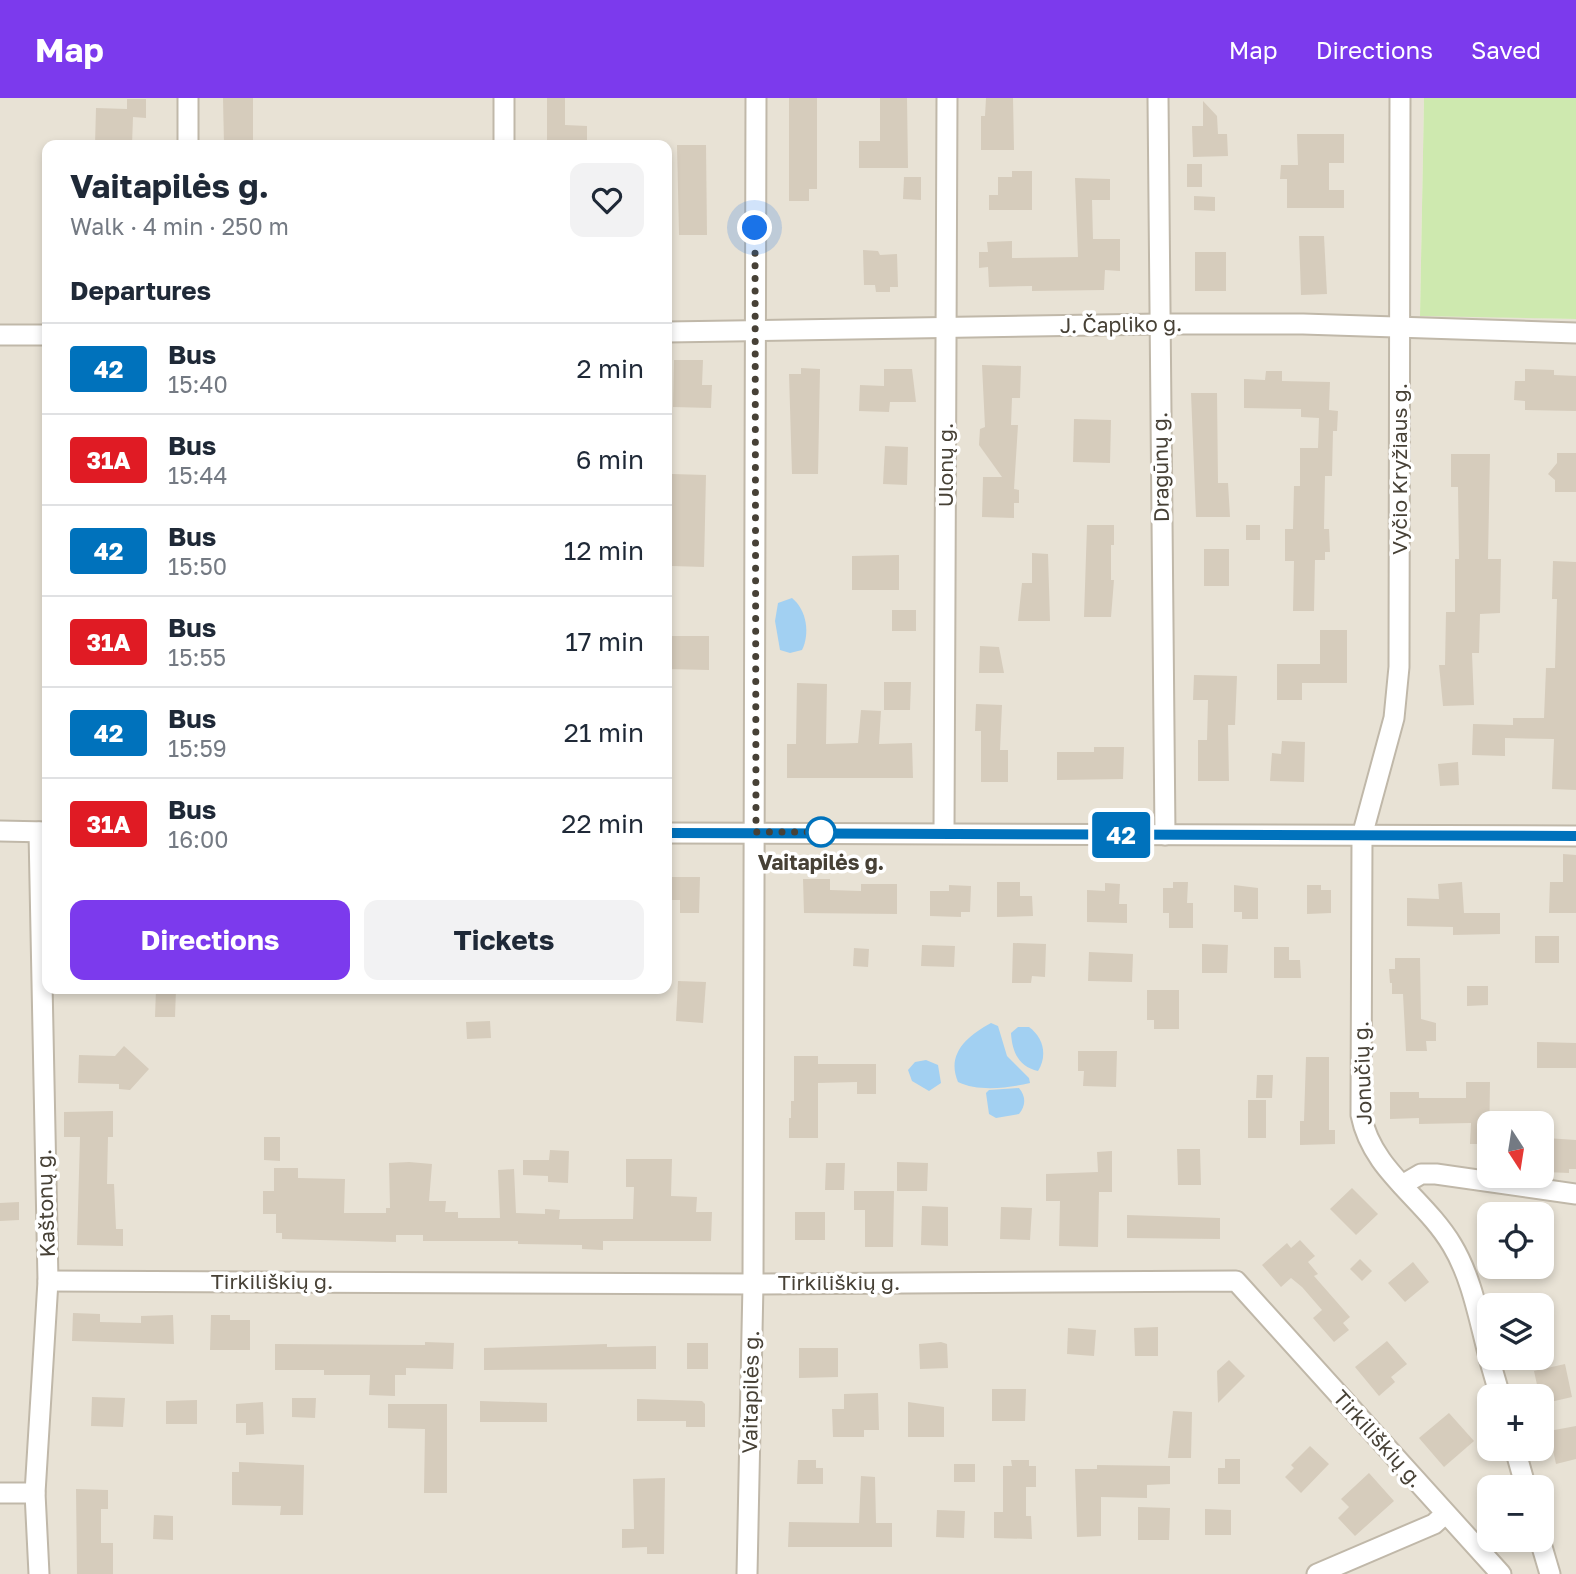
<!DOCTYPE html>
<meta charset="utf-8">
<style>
body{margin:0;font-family:"Golos Text",sans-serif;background:#f2f2f3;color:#1f2937;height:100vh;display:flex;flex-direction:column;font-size:26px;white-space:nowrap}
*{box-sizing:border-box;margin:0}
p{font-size:23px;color:#747a83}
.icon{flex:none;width:38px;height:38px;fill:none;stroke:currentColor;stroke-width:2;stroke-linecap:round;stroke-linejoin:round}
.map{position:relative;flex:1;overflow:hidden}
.sheet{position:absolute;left:42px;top:42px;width:630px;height:854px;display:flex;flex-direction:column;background:#fff;border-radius:14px;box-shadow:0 4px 10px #0003}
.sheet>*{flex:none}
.badge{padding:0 14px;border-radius:5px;font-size:24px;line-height:46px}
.needle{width:46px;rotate:168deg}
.tools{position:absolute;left:1477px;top:1013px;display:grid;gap:14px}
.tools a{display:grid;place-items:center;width:77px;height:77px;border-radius:14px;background:#fff;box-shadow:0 4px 10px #0003;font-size:35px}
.you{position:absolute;width:35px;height:35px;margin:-18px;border:5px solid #fff;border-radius:50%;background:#1a73e8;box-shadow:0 0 0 10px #1a73e833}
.map>.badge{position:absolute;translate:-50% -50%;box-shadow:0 0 0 4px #fff}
h2{padding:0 28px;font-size:26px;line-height:63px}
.round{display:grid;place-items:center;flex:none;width:74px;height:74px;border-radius:14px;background:#f2f2f3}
.head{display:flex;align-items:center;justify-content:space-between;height:119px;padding:0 28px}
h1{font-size:33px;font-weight:700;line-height:52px}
.cta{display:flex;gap:14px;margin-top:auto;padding:14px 28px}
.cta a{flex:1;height:80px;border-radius:14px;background:#7c3aed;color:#fff;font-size:28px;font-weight:700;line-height:80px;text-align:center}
.cta a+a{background:#f2f2f3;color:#1f2937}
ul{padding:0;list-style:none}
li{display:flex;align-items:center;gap:21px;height:91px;padding:0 28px;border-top:2px solid #e0e1e3}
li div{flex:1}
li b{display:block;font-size:26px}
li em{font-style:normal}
li .badge{min-width:77px;font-weight:700;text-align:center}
header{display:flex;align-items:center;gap:42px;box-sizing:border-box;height:98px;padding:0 35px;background:#7c3aed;color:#fff}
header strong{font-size:33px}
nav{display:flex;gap:38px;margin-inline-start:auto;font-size:24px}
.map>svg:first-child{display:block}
.residential{fill:#e8e2d5;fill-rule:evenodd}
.green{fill:#cee9af}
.water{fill:#a2d0f2}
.building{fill:#d6ccbc}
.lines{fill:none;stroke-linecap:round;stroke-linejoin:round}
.minor-casing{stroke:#c0b8a9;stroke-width:23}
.minor{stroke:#fff;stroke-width:19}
.line-casing{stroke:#fff;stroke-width:16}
.line{stroke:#0072bc;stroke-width:10}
.walk{stroke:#474136;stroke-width:7;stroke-dasharray:0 12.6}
.stop-dot{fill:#fff;stroke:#0072bc;stroke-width:3.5}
.labels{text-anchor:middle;stroke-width:7;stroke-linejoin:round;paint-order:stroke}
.street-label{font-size:21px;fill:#474136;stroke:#fff}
.stop-label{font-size:21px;font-weight:bold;fill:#474136;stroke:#fff}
</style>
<header>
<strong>Map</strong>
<nav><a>Map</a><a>Directions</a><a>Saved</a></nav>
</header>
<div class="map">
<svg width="1576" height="1476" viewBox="0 0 1576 1476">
<rect width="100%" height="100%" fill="#f4f0e7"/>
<!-- residential -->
<path class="residential" d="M0 0H1424L1420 217 1576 221V1476H0ZM47 47H667V891H47ZM1489 1026H1542V1078H1489ZM1489 1116H1542V1169H1489ZM1489 1208H1542V1260H1489ZM1489 1298H1542V1351H1489ZM1489 1390H1542V1442H1489Z"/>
<!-- green -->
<path class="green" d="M1424 0H1576V221L1420 218Z"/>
<!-- water -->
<g class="water">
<path d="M792 500C807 512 810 536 802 552L790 555 780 552 775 523 778 505Z"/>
<path d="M991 925 998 928 1007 958 1029 980 1030 985C1009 990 978 994 958 984 946 956 967 938 991 925Z"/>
<path d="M1018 929H1029C1043 939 1048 957 1038 973 1019 969 1012 954 1011 935Z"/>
<path d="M926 962 938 967 941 985 929 993 912 983 908 972 915 964Z"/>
<path d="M1019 990C1026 999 1026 1007 1019 1016L996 1020 989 1016 986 995 989 992Z"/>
</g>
<!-- building -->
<g class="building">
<path d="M223 0H253V47H224Z"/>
<path d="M547 0H565V27L587 28V47H547Z"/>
<path d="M789 0H817V91H809V103H789Z"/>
<path d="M880 0H907L908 70H859V43H880Z"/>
<path d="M986 0H1013L1014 52H981V18H985Z"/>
<path d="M127 1H146V20L133 19 132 47H95L96 10 127 11Z"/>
<path d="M1203 3 1217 18 1218 36H1227L1228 58 1193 59 1192 28H1203Z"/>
<path d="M1297 36H1344V65H1329V92H1344V110H1287V81H1280L1281 67H1298Z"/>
<path d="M677 47H706L707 137H679Z"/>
<rect x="1187" y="66" width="15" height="23"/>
<path d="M1012 73H1032V112H989V97H998V79H1012Z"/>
<path d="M904 79H921V102L903 101Z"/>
<path d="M1075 80 1110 81V102H1092L1093 141H1120V173L1105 172 1104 192 1032 193V188L989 189 988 169 979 170V154H988L987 144 1012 143V160L1078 159Z"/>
<path d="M1194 98 1215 99V113L1194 112Z"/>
<path d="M1299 138H1324L1327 196 1301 197Z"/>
<path d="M863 152 878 153 880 157 897 156 898 189H890V194H876L875 187H864Z"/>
<rect x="1195" y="154" width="31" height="39"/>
<path d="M674 262H703L702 287H712L711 310 673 309Z"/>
<path d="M982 267 1021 268 1020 300H1012L1011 327H1018L1014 391 1019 392V405H1014V420L982 419 983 379H1002L979 347 980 331 985 329Z"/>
<path d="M801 270 820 271 818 376H792L789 276H801Z"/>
<path d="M884 271H912L916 304H890L889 314 859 313 860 287 884 288Z"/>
<path d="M1525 271 1554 272V277L1576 278V313L1525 312V303L1514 302 1515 283H1525Z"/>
<path d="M1266 273H1282V283L1330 284 1329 312 1338 313 1337 333H1333L1332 378H1325L1324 431H1329L1330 454H1325V462H1315L1314 513H1293L1294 463H1285V431H1293L1294 388H1300V350H1318L1319 320 1301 319V311L1244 310V281L1265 282Z"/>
<path d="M1191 295H1217L1218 385H1228L1230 419H1196Z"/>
<path d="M1074 321 1111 322 1110 365 1073 364Z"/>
<path d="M885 348 908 349 907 387 883 386Z"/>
<path d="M1557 355H1576V394H1555V382L1548 376 1557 365Z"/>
<path d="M1451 356H1490L1488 461H1501L1500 515 1480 516 1479 555H1472L1474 607 1443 608 1439 567H1445L1446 514H1455V461H1459L1458 389H1451Z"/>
<path d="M672 376 706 377 704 469 672 468Z"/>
<path d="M1087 427H1114V447H1111V482H1114L1111 519H1084Z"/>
<rect x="1246" y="427" width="14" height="15"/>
<rect x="1204" y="451" width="25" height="37"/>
<path d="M1032 455 1048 456 1050 523H1018L1022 485H1032Z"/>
<path d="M899 457V492H852V458Z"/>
<path d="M1553 463 1576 464V692L1552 691 1554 641 1505 640V658L1472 657 1473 626 1513 627V620H1544L1546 570H1555L1557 501H1552Z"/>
<rect x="892" y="512" width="24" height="21"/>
<path d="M1320 532H1347V585H1302V602H1277V566H1320Z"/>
<path d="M667 538H709V572L667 571Z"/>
<path d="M980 548 999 549 1004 575H979Z"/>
<path d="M1194 577 1237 578 1235 627H1228L1229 683H1198V642H1207L1208 602H1193Z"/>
<path d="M884 584H911L910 612H884Z"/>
<path d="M797 585 827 586 826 646 858 645 861 612 881 613 879 646 912 645 913 680H787V646H796Z"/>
<path d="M976 606 1002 607 1000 652H1008V684H981V633H975Z"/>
<path d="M1282 643 1305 644 1304 684 1270 683 1272 655 1281 656Z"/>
<path d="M1094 649H1124L1123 681 1057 682V654H1094Z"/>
<path d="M1458 664 1459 687 1440 688 1438 666Z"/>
<path d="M1563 756 1576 757V815H1549L1550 784H1563Z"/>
<path d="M672 779H700L699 815H680V802H671Z"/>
<path d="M803 781H830V792L861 793V786H897V816L804 815Z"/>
<path d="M997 784H1020V798H1032L1033 818 997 819Z"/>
<path d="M1173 784H1188L1187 805H1193V830H1169V815H1163V790H1173Z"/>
<path d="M1462 784 1464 815H1500V836L1453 837V829L1407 828V800L1439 801 1438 786Z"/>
<path d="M1105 785 1120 786 1119 806H1127V825L1087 824V792L1105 793Z"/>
<path d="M949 787 971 788 970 814H961V819L930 818V793H949Z"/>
<path d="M1234 787 1258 790V821H1242V814H1234Z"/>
<path d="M1307 787H1321V792H1331V815L1307 816Z"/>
<rect x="1535" y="838" width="24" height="27"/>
<path d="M1013 845 1046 846 1045 879 1032 878 1031 885H1012Z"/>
<path d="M1202 846 1228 847 1227 875H1202Z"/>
<path d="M922 847 955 848 954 869 921 868Z"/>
<path d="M1274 849H1289V862H1300L1301 880H1274Z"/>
<path d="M854 850 869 851 868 869 853 868Z"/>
<path d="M1089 854 1133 856 1132 884 1088 883Z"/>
<path d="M1395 860H1420L1421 921 1436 925V943H1426L1427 953H1406L1403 896H1392V885H1390L1389 871H1395Z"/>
<path d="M678 883 706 884 703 925 676 923Z"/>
<path d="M1467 888H1488V907L1467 908Z"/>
<path d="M156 891H176L175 919H155Z"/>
<path d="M1147 892H1179V931H1154V922H1147Z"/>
<path d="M490 923 491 940 467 941 466 924Z"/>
<path d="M1537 944 1576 945V970H1537Z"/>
<path d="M124 948 149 971 130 992 119 991V986L78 985 79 957 115 958Z"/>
<path d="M1078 953H1117L1116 989 1083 988 1084 973H1078Z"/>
<path d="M794 958H818V966H876V996H857V984L818 985V1040H789V1020H791V1003H794Z"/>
<path d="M1306 959H1329V1032H1335V1046L1300 1047V1023H1304Z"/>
<path d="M1257 977H1273L1272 1000H1256Z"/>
<path d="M1466 984H1490L1489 1046H1470L1471 1025 1419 1026V1020L1390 1021V994H1419V1000H1466Z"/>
<rect x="1248" y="1002" width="18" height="38"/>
<path d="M113 1013V1039H108L107 1086H114L116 1131H123V1148L77 1147 80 1039H64V1014Z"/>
<path d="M264 1039H280V1063L264 1062Z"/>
<path d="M1546 1040 1576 1042V1071H1569V1075L1545 1074Z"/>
<path d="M1177 1051H1200L1201 1087H1178Z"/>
<path d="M550 1052 569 1053 568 1085 548 1084V1078L523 1077V1062H549Z"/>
<path d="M1112 1053V1094H1099L1098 1149 1059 1148 1060 1103H1046V1076L1098 1074 1097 1054Z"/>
<path d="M626 1061H672L671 1098 697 1099 696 1114H712L711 1143H603V1152L582 1151V1147L518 1146V1143H423V1137H396V1144L282 1141V1135H276V1116H263V1093H274V1070H298V1080L345 1081 344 1115H386V1110H390L389 1065 409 1064 432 1066 429 1103H446L445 1114H458V1120H500L498 1072 514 1071 516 1115 545 1116V1111L560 1112 559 1121H633L634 1089H626Z"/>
<path d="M897 1064 928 1065 927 1093H897Z"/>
<path d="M826 1065H845L844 1092H825Z"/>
<path d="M1352 1090 1378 1116 1356 1137 1330 1111Z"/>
<path d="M854 1093H894L893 1149H865V1112H854Z"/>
<path d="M19 1104V1122L0 1123V1105Z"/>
<path d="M922 1108 948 1109V1148L921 1147Z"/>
<path d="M1001 1109 1032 1110 1030 1142 1000 1141Z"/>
<rect x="795" y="1114" width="30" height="28"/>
<path d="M1127 1117 1220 1120V1141L1127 1140Z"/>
<path d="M1300 1142 1315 1158 1308 1164 1318 1176 1314 1178 1350 1219 1343 1225 1349 1232 1334 1244 1313 1220 1322 1212 1302 1189 1291 1180 1281 1189 1262 1167 1287 1145 1291 1150Z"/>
<path d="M1360 1161 1372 1173 1362 1183 1350 1171Z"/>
<path d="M1413 1164 1429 1184 1405 1204 1388 1185Z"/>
<path d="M73 1215 100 1216V1224L141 1225V1218L173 1217 174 1246 72 1243Z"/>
<path d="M211 1217H230V1222H250V1252H210Z"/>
<path d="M1158 1229V1258H1135L1134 1230Z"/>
<path d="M1068 1230 1096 1232 1094 1258 1067 1256Z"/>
<path d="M1387 1243 1407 1266 1391 1279 1395 1284 1379 1298 1355 1269Z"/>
<path d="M425 1244 454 1245 453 1271 406 1270V1277H395V1298L369 1297 370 1277H324V1272H275V1246L425 1247Z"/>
<path d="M941 1244 947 1246 948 1270 920 1271 919 1246Z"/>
<rect x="687" y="1245" width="21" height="26"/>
<path d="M607 1246V1249L656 1248V1271L484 1272V1250Z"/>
<path d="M799 1250H838V1279L799 1280Z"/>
<path d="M1229 1262 1245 1278 1218 1305 1217 1273Z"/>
<path d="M1565 1266 1572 1299 1546 1305 1544 1294 1539 1296 1534 1273Z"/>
<path d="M992 1291H1026L1025 1323H992Z"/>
<path d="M878 1295 879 1332H864V1339H833L832 1311H844V1296Z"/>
<path d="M92 1299 125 1300 123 1329 91 1328Z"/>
<path d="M292 1300H316L315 1320 292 1319Z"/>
<path d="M637 1301 702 1303 705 1306V1329H686V1323H637Z"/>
<path d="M197 1302V1326H166V1303Z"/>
<path d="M480 1303 547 1305V1324H480Z"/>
<path d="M263 1304 264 1336 246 1337V1325H236V1306Z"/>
<path d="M908 1304 944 1309V1339H908Z"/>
<path d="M388 1306H447V1395H424L425 1331 388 1330Z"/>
<path d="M1173 1313 1192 1314 1191 1360H1168Z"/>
<path d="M1449 1315 1474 1343 1444 1369 1419 1340Z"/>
<path d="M1576 1328V1361L1556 1366 1549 1333Z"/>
<path d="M1310 1348 1329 1366 1301 1395 1285 1379 1294 1370 1291 1367Z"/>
<path d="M1225 1361H1240V1386H1218V1370H1225Z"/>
<path d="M798 1362H816V1370H823V1386H797Z"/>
<path d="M1011 1362H1029V1368H1036V1389H1026V1418H1031L1032 1441 994 1440V1414H1003V1368H1012Z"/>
<path d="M239 1364 304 1367 303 1417H280L281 1408 232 1407V1374H239Z"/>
<rect x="954" y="1366" width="21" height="18"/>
<path d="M1097 1367 1170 1368V1386L1147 1387V1400L1101 1399V1438L1077 1439 1075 1371H1097Z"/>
<path d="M1369 1375 1394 1403 1355 1438 1338 1420 1349 1409 1341 1401Z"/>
<path d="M861 1378 875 1379 876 1425H892V1449H788L789 1424 859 1425Z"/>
<path d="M665 1380 664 1456H647V1449L622 1450V1431H634L633 1381Z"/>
<path d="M76 1391 108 1392V1411H101V1445H113V1476H77Z"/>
<path d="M1138 1409 1170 1410 1169 1442H1138Z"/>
<path d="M1205 1411 1231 1412V1437H1205Z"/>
<path d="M937 1412 965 1413 964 1440 936 1439Z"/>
<path d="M154 1417 173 1418V1442L153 1441Z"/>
</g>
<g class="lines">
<defs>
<g id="minor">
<path d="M188 0V47"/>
<path d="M504 0V47"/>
<path d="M1158 0 1165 737"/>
<path d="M1400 0 1399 569 1394 620 1362 738 1361 1017C1372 1073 1424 1100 1452 1147 1472 1180 1479 1222 1489 1259"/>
<path d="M667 234 1160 226H1303L1576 235"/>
<path d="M0 237H47"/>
<path d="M0 733 47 734"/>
<path d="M667 735 1576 738"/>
<path d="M944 735 947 0"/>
<path d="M1402 1087 1421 1076H1436L1576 1096"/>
<path d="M48 1183 753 1186 1236 1183 1501 1476"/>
<path d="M1489 1260 1500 1298"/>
<path d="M1515 1351 1526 1390"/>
<path d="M0 1395H35"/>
<path d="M1540 1442 1550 1476"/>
<path d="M39 1476 35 1395 48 1183 39 734"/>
<path d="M747 1476 753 1186 756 0"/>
<path d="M1317 1476 1434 1426 1445 1416"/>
</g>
</defs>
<!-- minor casing -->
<use href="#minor" class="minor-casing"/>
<!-- minor -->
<use href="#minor" class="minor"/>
</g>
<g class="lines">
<defs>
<path id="line" d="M667 735 1576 738"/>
</defs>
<!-- line casing -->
<use href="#line" class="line-casing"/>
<!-- line -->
<use href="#line" class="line"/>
<!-- walk -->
<path class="walk" d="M755 130 756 734H821"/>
</g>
<!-- markers -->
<circle class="stop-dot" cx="821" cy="734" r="14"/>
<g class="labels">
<!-- street labels -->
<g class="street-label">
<text transform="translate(1121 227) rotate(-1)" y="7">J. Čapliko g.</text>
<text transform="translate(946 367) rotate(-90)" y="7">Ulonų g.</text>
<text transform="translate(1161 369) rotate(-91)" y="7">Dragūnų g.</text>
<text transform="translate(1400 371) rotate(-90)" y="7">Vyčio Kryžiaus g.</text>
<text transform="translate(1363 975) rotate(-92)" y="7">Jonučių g.</text>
<text transform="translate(46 1105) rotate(-92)" y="7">Kaštonų g.</text>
<text x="272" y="1191">Tirkiliškių g.</text>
<text x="839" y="1192">Tirkiliškių g.</text>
<text transform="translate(751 1294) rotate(-89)" y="7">Vaitapilės g.</text>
<text transform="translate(1378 1341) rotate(48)" y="7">Tirkiliškių g.</text>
</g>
<!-- stop labels -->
<g class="stop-label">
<text x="821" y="772">Vaitapilės g.</text>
</g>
</g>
</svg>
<div class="tools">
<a><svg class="needle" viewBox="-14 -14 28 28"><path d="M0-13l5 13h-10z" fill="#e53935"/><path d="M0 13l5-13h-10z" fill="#747a83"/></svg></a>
<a><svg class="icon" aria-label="locate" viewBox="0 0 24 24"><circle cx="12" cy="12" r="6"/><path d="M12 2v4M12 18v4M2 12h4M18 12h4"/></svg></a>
<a><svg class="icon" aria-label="layers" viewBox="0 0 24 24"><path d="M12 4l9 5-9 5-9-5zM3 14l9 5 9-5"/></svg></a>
<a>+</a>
<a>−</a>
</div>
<div class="you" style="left:755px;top:130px"></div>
<b class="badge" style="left:1121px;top:737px;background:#0072bc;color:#fff">42</b>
<section class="sheet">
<div class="head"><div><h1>Vaitapilės g.</h1><p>Walk · 4 min · 250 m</p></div><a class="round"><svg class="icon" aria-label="heart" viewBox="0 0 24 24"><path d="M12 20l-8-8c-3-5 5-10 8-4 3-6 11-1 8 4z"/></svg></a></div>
<h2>Departures</h2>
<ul>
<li><span class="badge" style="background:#0072bc;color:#fff">42</span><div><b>Bus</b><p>15:40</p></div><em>2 min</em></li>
<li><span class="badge" style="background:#e01b24;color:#fff">31A</span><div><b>Bus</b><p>15:44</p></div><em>6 min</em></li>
<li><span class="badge" style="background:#0072bc;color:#fff">42</span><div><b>Bus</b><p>15:50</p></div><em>12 min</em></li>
<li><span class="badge" style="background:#e01b24;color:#fff">31A</span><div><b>Bus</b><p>15:55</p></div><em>17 min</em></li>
<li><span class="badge" style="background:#0072bc;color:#fff">42</span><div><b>Bus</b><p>15:59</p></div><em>21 min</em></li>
<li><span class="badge" style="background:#e01b24;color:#fff">31A</span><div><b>Bus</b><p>16:00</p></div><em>22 min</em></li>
</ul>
<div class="cta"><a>Directions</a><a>Tickets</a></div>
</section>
</div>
